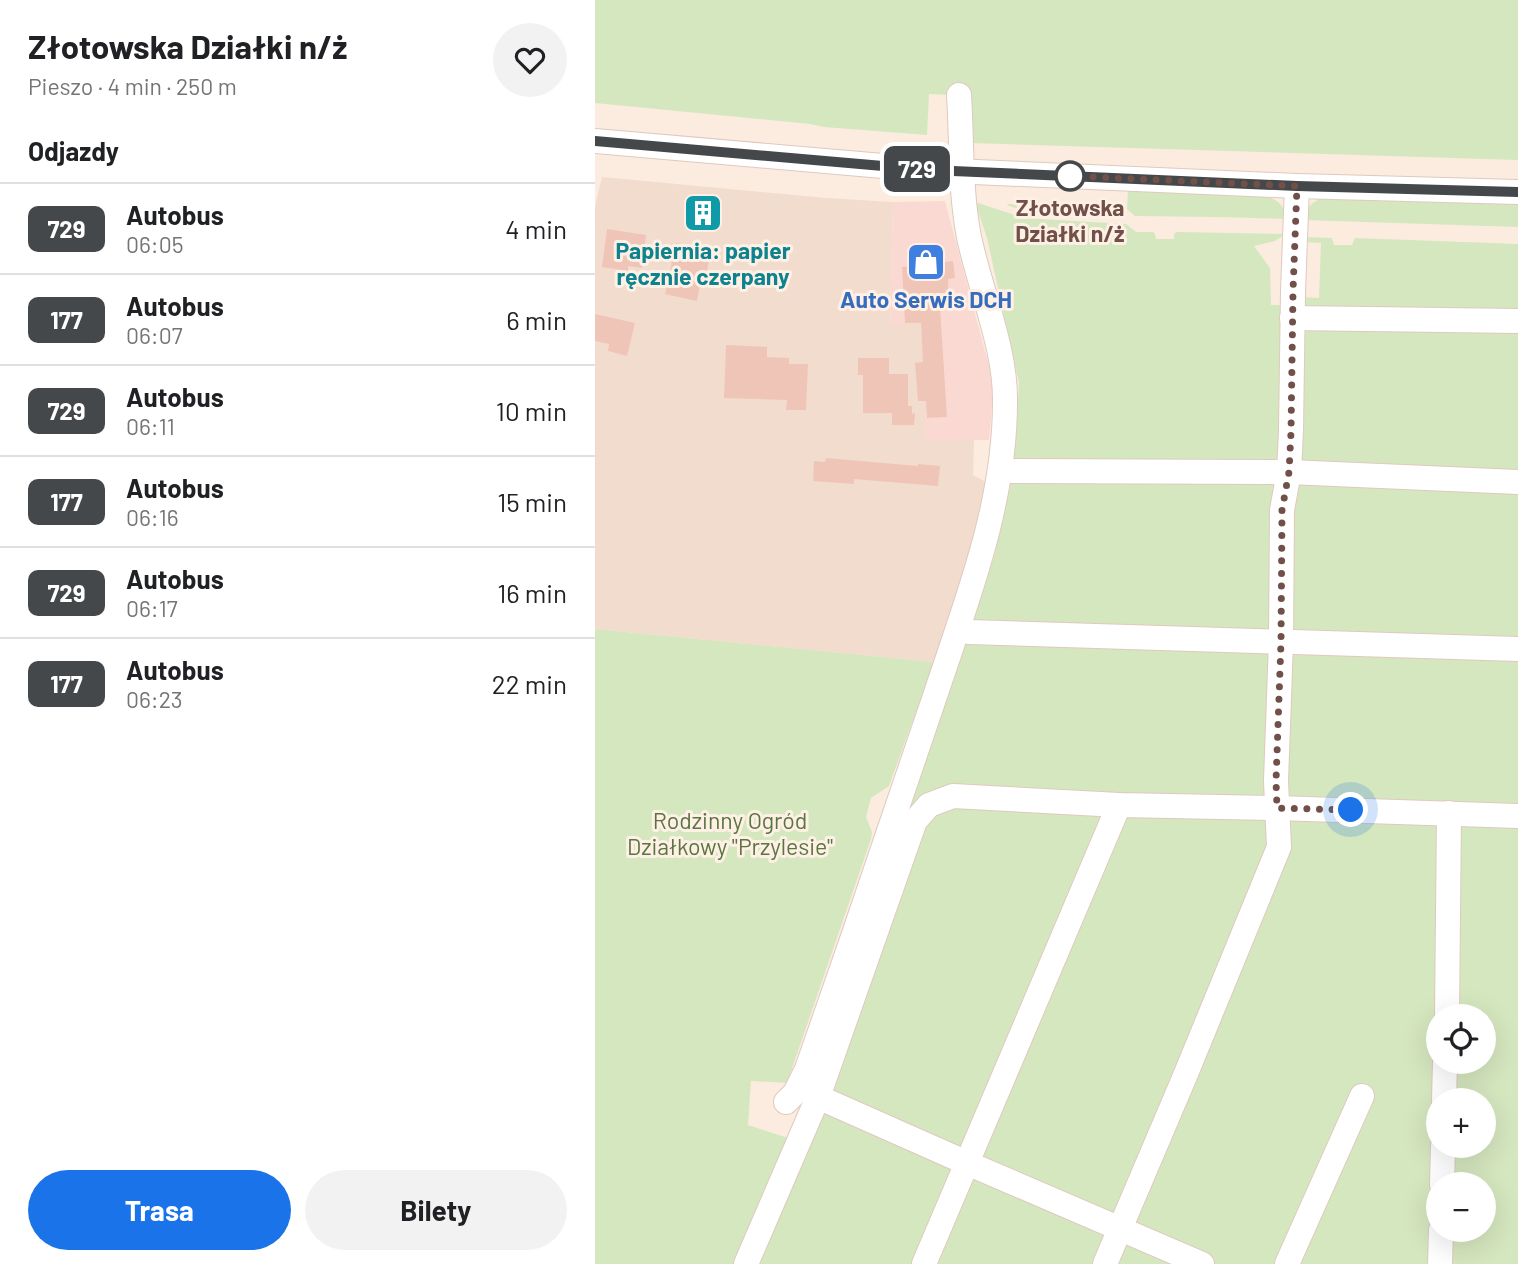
<!DOCTYPE html>
<html lang="pl">
<meta charset="utf-8">
<style>
body{margin:0;font-family:Barlow,sans-serif;background:#f2f2f2;color:#202124;height:100vh;display:flex;flex-direction:column;font-size:26px;white-space:nowrap}
*{box-sizing:border-box;margin:0}
p{font-size:23px;color:#757577}
.icon{flex:none;width:38px;height:38px;fill:none;stroke:currentColor;stroke-width:2;stroke-linecap:round;stroke-linejoin:round}
.map{position:relative;flex:1;overflow:hidden}
.drawer{display:flex;flex-direction:column;background:#fff;width:595px}
.drawer>*{flex:none}
.badge{padding:0 14px;border-radius:10px;font-size:24px;line-height:46px}
.tools{position:absolute;left:831px;top:1004px;display:grid;gap:14px}
.tools a{display:grid;place-items:center;width:70px;height:70px;border-radius:50%;background:#fff;box-shadow:0 7px 28px #0002;font-size:35px}
.you{position:absolute;width:35px;height:35px;margin:-18px;border:5px solid #fff;border-radius:50%;background:#1a73e8;box-shadow:0 0 0 10px #1a73e833}
.map>.badge{position:absolute;translate:-50% -50%;box-shadow:0 0 0 4px #fff}
h2{padding:0 28px;font-size:26px;line-height:63px}
.round{display:grid;place-items:center;flex:none;width:74px;height:74px;border-radius:37px;background:#f2f2f2}
.headline{display:flex;align-items:center;justify-content:space-between;height:119px;padding:0 28px}
h1{font-size:33px;font-weight:700;line-height:52px}
.action{display:flex;gap:14px;margin-top:auto;padding:14px 28px}
.action a{flex:1;height:80px;border-radius:42px;background:#1a73e8;color:#fff;font-size:28px;font-weight:700;line-height:80px;text-align:center}
.action a+a{background:#f2f2f2;color:#202124}
ul{padding:0;list-style:none}
li{display:flex;align-items:center;gap:21px;height:91px;padding:0 28px;border-top:2px solid #e0e0e0}
li div{flex:1}
li b{display:block;font-size:26px}
li em{font-style:normal}
li .badge{min-width:77px;font-weight:700;text-align:center}
main{display:flex;flex:1;min-height:0}
.map>svg:first-child{display:block}
.residential{fill:#f2dcce}
.commercial{fill:#fbd9d3}
.green{fill:#d5e7bf;fill-rule:evenodd}
.building{fill:#efc5b8}
.lines{fill:none;stroke-linecap:round;stroke-linejoin:round}
.minor-casing{stroke:#e0c9bf;stroke-width:26}
.minor{stroke:#fff;stroke-width:24}
.line-casing{stroke:#fff;stroke-width:16}
.line{stroke:#45484a;stroke-width:10}
.walk{stroke:#705048;stroke-width:7;stroke-dasharray:0 12.6}
.stop-dot{fill:#fff;stroke:#45484a;stroke-width:3.5}
.labels{text-anchor:middle;stroke-width:6;stroke-linejoin:round;paint-order:stroke}
.stop-label{font-size:23px;font-weight:bold;fill:#705048;stroke:#fef0e5}
.culture-label{font-size:23px;font-weight:bold;fill:#0d838f;stroke:#fef0e5}
.shop-label{font-size:23px;font-weight:bold;fill:#366cbe;stroke:#fef0e5}
.park-label{font-size:23px;fill:#597641;stroke:#fef0e5}
</style>
<main>
<section class="drawer">
<div class="headline"><div><h1>Złotowska Działki n/ż</h1><p>Pieszo · 4 min · 250 m</p></div><a class="round"><svg class="icon" aria-label="heart" viewBox="0 0 24 24"><path d="M12 20l-8-8c-3-5 5-10 8-4 3-6 11-1 8 4z"/></svg></a></div>
<h2>Odjazdy</h2>
<ul>
<li><span class="badge" style="background:#45484a;color:#fff">729</span><div><b>Autobus</b><p>06:05</p></div><em>4 min</em></li>
<li><span class="badge" style="background:#45484a;color:#fff">177</span><div><b>Autobus</b><p>06:07</p></div><em>6 min</em></li>
<li><span class="badge" style="background:#45484a;color:#fff">729</span><div><b>Autobus</b><p>06:11</p></div><em>10 min</em></li>
<li><span class="badge" style="background:#45484a;color:#fff">177</span><div><b>Autobus</b><p>06:16</p></div><em>15 min</em></li>
<li><span class="badge" style="background:#45484a;color:#fff">729</span><div><b>Autobus</b><p>06:17</p></div><em>16 min</em></li>
<li><span class="badge" style="background:#45484a;color:#fff">177</span><div><b>Autobus</b><p>06:23</p></div><em>22 min</em></li>
</ul>
<div class="action"><a>Trasa</a><a>Bilety</a></div>
</section>
<div class="map">
<svg width="923" height="1264" viewBox="0 0 923 1264">
<rect width="100%" height="100%" fill="#fbecdf"/>
<!-- residential -->
<path class="residential" d="M7 177 231 198 298 202 295 323H326L332 418 331 440H379L378 475 391 482 377 565 339 662 0 629V206Z"/>
<!-- commercial -->
<path class="commercial" d="M350 201 399 385 394 440H330L331 401H323L320 363 328 362 326 323 295 324 298 202Z"/>
<!-- green -->
<g class="green">
<path d="M0 0H923V160L376 143 375 96 334 94 332 135 229 127 215 124 0 103Z"/>
<path d="M533 191 674 197C685 201 690 208 692 219L620 217 540 216 532 209Z"/>
<path d="M729 197 923 203V227L709 220C711 207 717 202 729 197Z"/>
<path d="M380 202 429 218 531 224 541 232H558L560 234 561 239H579V234L582 232 691 234 680 241 659 246 675 268 676 305H706V297L724 298 726 243 708 242V237L737 238 739 245H757L760 238 923 244V1264H0V629L339 662 294 786 276 798 271 817 277 832 276 839 192 1083 156 1081 153 1125 193 1138 207 1106 374 632 399 557 415 487 421 438 424 383 392 238ZM844 1017H889V1062H844ZM844 1101H889V1146H844ZM844 1185H889V1230H844Z"/>
<path d="M413 204 514 209 522 216C488 214 443 217 412 205Z"/>
</g>
<!-- building -->
<g class="building">
<path d="M94 203 123 206 121 224 92 221Z"/>
<path d="M12 229 51 235 47 268 33 266V271L7 267Z"/>
<path d="M81 243 116 251 109 284H105L102 301 70 294Z"/>
<path d="M358 261 360 278 353 279 354 306 345 307 352 417 332 418 331 401H323L320 363 328 362 326 323H310L307 267Z"/>
<path d="M0 314 40 323 32 356 13 351 14 344 0 341Z"/>
<path d="M131 345 172 347V357L194 358V364H213L211 410H191L192 400 129 398Z"/>
<path d="M263 358H294V374H313V406H317V414L320 413 319 425H297V413H268V375H263Z"/>
<path d="M231 458 323 466V464L345 466 343 486 259 479V484L218 481 219 461 230 462Z"/>
</g>
<g class="lines">
<defs>
<g id="minor">
<path d="M0 141 334 170 702 186 923 192"/>
<path d="M697 318 923 321"/>
<path d="M417 471 694 472 923 482"/>
<path d="M374 632 923 649"/>
<path d="M852 1017 854 813"/>
<path d="M223 1097 372 1163 607 1264"/>
<path d="M849 1101 850 1062"/>
<path d="M191 1102 200 1093 212 1069C255 946 298 822 339 699 371 602 410 506 410 402 411 348 385 290 374 237 365 191 367 142 364 95"/>
<path d="M847 1185 848 1146"/>
<path d="M151 1264 223 1097 320 821 334 805 358 796 524 805 682 808 923 816"/>
<path d="M329 1264 524 805"/>
<path d="M510 1264 590 1076 684 847 681 781 686 642 687 510 694 472 696 431 698 291 702 186"/>
<path d="M692 1264 767 1096"/>
<path d="M845 1264 846 1230"/>
</g>
</defs>
<!-- minor casing -->
<use href="#minor" class="minor-casing"/>
<!-- minor -->
<use href="#minor" class="minor"/>
</g>
<g class="lines">
<defs>
<path id="line" d="M0 141 334 170 702 186 923 192"/>
</defs>
<!-- line casing -->
<use href="#line" class="line-casing"/>
<!-- line -->
<use href="#line" class="line"/>
<!-- walk -->
<path class="walk" d="M475 176H474L702 186 698 291 696 432 694 472 687 510 686 642 681 781 682 808 756 810"/>
</g>
<!-- icons -->
<defs>
<symbol id="building-square" viewBox="-11 -11 22 22"><rect x="-9" y="-9" width="18" height="18" rx="4" fill="#0f9aa8" stroke="#fef0e5"/><path d="M-4-6H4V6H1V3H-1V6H-4ZM-2.5-4.3h1.7v1.8h-1.7ZM.8-4.3h1.7v1.8H.8ZM-2.5-1h1.7V.8h-1.7ZM.8-1h1.7V.8H.8Z" fill="#fff"/></symbol>
<symbol id="shop-square" viewBox="-11 -11 22 22"><rect x="-9" y="-9" width="18" height="18" rx="4" fill="#3f7fe0" stroke="#fef0e5"/><path d="M-5-2.5h2.3a2.7 3.5 0 0 1 5.4 0H5L5.5 6h-11ZM-1.5-2.5h3a1.5 2.3 0 0 0-3 0Z" fill="#fff"/></symbol>
</defs>
<g fill-rule="evenodd">
<use href="#building-square" x="86" y="191" width="44" height="44"/>
<use href="#shop-square" x="309" y="240" width="44" height="44"/>
</g>
<!-- markers -->
<circle class="stop-dot" cx="475" cy="176" r="14"/>
<g class="labels">
<!-- stop labels -->
<g class="stop-label">
<text x="475" y="216">Złotowska<tspan x="475" dy="26">Działki n/ż</tspan></text>
</g>
<!-- culture labels -->
<g class="culture-label">
<text x="108" y="259">Papiernia: papier<tspan x="108" dy="26">ręcznie czerpany</tspan></text>
</g>
<!-- shop labels -->
<g class="shop-label">
<text x="331" y="308">Auto Serwis DCH</text>
</g>
<!-- park labels -->
<g class="park-label">
<text x="135" y="829">Rodzinny Ogród<tspan x="135" dy="26">Działkowy "Przylesie"</tspan></text>
</g>
</g>
</svg>
<div class="tools">
<a><svg class="icon" aria-label="locate" viewBox="0 0 24 24"><circle cx="12" cy="12" r="6"/><path d="M12 2v4M12 18v4M2 12h4M18 12h4"/></svg></a>
<a>+</a>
<a>−</a>
</div>
<div class="you" style="left:756px;top:810px"></div>
<b class="badge" style="left:322px;top:169px;background:#45484a;color:#fff">729</b>
</div>
</main>
